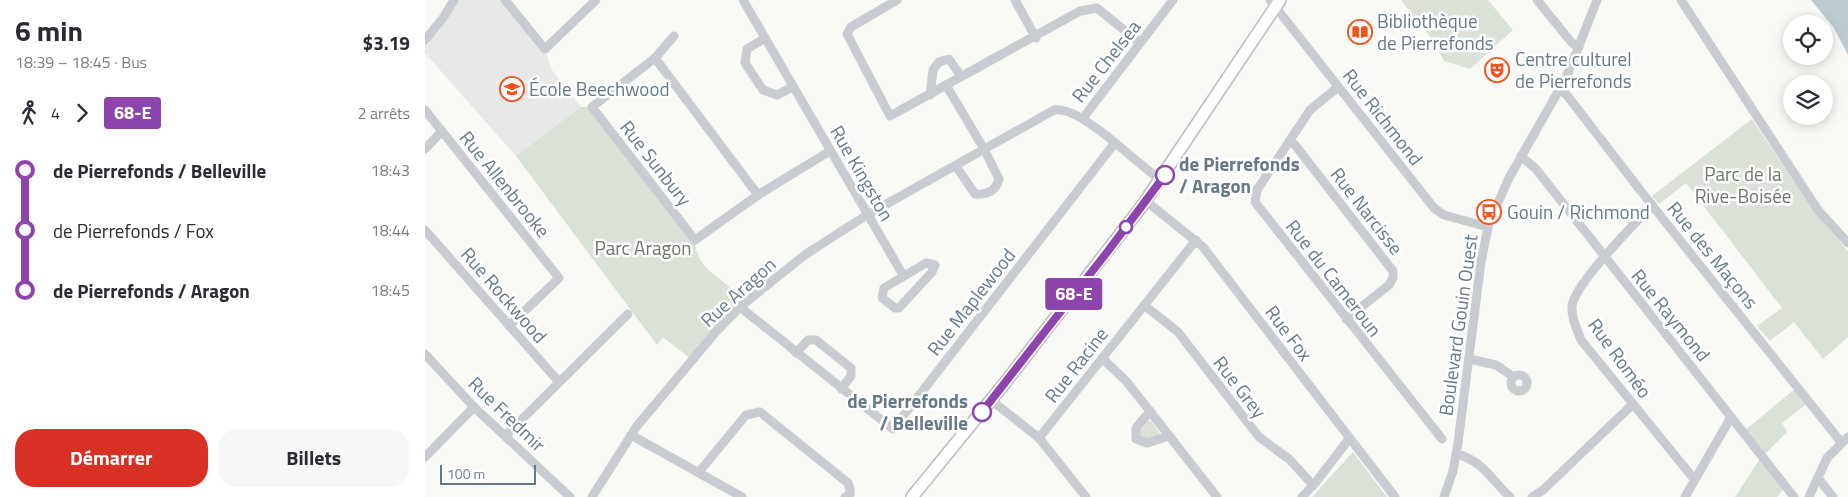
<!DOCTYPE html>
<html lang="fr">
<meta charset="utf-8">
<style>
body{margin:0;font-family:"Titillium Web",sans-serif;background:#f7f7f7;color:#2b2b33;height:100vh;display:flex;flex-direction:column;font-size:19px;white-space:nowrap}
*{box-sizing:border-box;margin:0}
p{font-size:16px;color:#7c7c81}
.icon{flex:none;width:28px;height:28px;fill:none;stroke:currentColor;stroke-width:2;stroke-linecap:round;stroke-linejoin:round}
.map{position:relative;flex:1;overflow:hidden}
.side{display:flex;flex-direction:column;background:#fff;width:425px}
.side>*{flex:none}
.badge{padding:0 10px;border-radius:4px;font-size:18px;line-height:32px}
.controls{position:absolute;left:1358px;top:15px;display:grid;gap:10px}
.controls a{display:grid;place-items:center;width:50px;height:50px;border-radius:50%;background:#fff;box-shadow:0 2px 12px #0003;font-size:25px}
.scale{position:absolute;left:15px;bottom:12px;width:96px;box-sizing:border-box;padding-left:5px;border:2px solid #65798a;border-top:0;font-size:14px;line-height:18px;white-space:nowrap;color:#65798a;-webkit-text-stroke:4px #fff;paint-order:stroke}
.map>.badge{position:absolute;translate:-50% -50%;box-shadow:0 0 0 2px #fff}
.legs{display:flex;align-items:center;gap:8px;height:55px;padding:0 15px;font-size:16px}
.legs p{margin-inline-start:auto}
.summary{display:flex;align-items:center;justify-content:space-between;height:85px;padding:0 15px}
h1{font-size:28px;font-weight:700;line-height:38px}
.action{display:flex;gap:10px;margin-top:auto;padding:10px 15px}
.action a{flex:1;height:58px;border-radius:20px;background:#d93025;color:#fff;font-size:20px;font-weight:700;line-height:58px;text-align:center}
.action a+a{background:#f7f7f7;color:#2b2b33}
ul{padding:0 15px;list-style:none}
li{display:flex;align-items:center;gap:18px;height:60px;font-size:19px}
li i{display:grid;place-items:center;width:8px;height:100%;margin:0 6px;background:currentColor}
li i::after{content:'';width:12px;height:12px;margin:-6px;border:4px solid;border-radius:50%;background:#fff}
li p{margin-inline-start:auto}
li:first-child i{background:linear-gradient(#0000 50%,currentColor 0)}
li:last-child i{background:linear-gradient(currentColor 50%,#0000 0)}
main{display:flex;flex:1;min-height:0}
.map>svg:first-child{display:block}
.built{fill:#e7e8e7}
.green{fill:#dae1d7}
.water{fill:#bdcace}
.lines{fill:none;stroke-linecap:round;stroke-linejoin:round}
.major-casing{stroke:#b9bdc1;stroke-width:14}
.minor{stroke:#c8ccd0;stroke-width:9}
.major{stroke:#fff;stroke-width:11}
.line-1-casing{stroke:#fff;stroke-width:11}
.line-1{stroke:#8e44ad;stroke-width:8}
.stop-1-dot{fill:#fff;stroke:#8e44ad;stroke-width:2.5}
.labels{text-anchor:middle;stroke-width:5;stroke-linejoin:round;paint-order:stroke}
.poi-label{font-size:19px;fill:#65798a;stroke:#fff;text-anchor:start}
.street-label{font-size:19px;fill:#65798a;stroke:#fff}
.stop-label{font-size:19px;font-weight:bold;fill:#65798a;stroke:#fff;text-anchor:start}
.park-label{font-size:19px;fill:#667a61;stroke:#fff}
</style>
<main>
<section class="side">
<div class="summary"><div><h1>6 min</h1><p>18:39 – 18:45 · Bus</p></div><b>$3.19</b></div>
<div class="legs"><svg class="icon" aria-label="walk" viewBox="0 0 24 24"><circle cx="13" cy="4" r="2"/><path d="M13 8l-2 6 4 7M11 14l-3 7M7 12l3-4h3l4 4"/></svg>4<svg class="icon" aria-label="forward" viewBox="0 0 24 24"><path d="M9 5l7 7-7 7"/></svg><b class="badge" style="background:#8e44ad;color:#fff">68-E</b><p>2 arrêts</p></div>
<ul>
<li><i style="color:#8e44ad"></i><b>de Pierrefonds / Belleville</b><p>18:43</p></li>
<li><i style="color:#8e44ad"></i><span>de Pierrefonds / Fox</span><p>18:44</p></li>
<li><i style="color:#8e44ad"></i><b>de Pierrefonds / Aragon</b><p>18:45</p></li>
</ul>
<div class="action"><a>Démarrer</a><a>Billets</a></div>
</section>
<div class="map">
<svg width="1423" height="497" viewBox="0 0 1423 497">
<rect width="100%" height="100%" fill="#f9f9f6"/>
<!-- built -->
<path class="built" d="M29 0H80L120 49 127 70 156 107 91 156 0 53V40Z"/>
<!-- green -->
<g class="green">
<path d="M976 0H1063L1088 30 1045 69 1019 61 1004 35Z"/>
<path d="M156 107H167L270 240C270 277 313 279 315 307L267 360 238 337 232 345 91 156Z"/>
<path d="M1327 119 1388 210 1423 251V337L1398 359 1369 322 1345 341 1332 326 1357 308 1261 183 1234 204 1227 196Z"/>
<path d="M1371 388 1383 403 1357 423 1362 432 1339 455 1319 431Z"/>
<path d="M723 420 727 422 735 434 722 439 716 438 714 432Z"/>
<path d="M928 452 962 497H887Z"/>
<path d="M1336 457 1360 487 1352 497H1310Z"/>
</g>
<!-- water -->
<path class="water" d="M1386 0H1423V55L1409 28Z"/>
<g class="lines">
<defs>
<path id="major" d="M487 497 579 384 717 206 855 0"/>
</defs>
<!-- major casing -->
<use href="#major" class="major-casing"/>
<!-- minor -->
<g class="minor">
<path d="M80 0 120 49 171 0"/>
<path d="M318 0 478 275"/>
<path d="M472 0 426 27 422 34 465 116 655 11 672 8 715 43"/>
<path d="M590 0 611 38"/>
<path d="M845 0 1009 208 1019 215 1063 227"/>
<path d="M1112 0 1147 43 1154 47"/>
<path d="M1256 0 1393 210 1423 243"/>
<path d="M249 36 230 58 167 107 270 240 333 195 405 151"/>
<path d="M340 38 322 49 320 63 338 90 352 95 368 87"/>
<path d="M0 40 18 18 29 0"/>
<path d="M230 58 333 195"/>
<path d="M521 85 559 149 574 179C571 191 562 195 550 194L531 166"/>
<path d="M913 87 885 110 832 190 830 202 1017 439"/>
<path d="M1135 90 1141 94 1222 199 1416 442"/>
<path d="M505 95 508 70 514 62 524 59 536 76"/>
<path d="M0 110 134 278 84 326"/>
<path d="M658 118 748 0"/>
<path d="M865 141 870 145 968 271V278L964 285 921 319"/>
<path d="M0 149 17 131"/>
<path d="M1096 156 1111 169 1369 497"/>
<path d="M721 201 778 247 970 497"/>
<path d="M1227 205C1209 225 1150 283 1147 306 1146 318 1152 329 1156 340L1269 479"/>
<path d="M0 230 134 382"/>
<path d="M501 263 510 265 507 272 474 308H470L457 298 459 288Z"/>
<path d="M719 305 753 332 834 437 864 459 888 485"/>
<path d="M315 307 468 429 689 144"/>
<path d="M371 353 383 340H391L426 368V376L416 389"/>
<path d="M0 354 49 407 145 497"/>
<path d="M677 358 702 382 792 497"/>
<path d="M1045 359 1071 365 1089 377"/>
<circle cx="1094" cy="383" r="8"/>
<path d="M566 400 614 438 661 497"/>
<path d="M725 411 711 428V439L722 443 744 436"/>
<path d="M81 435 203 314"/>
<path d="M206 435 317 497"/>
<path d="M614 438 771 240"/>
<path d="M1031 454C1058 460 1066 480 1085 497"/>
<path d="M0 457 49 407"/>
<path d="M274 472 321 415 335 412 423 483 425 489V494L420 497"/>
<path d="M1393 478 1408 497"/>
<path d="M167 497 212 426 289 334 315 307 381 254 442 215 629 110C657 106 710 163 736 180"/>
<path d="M877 497 891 482 924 439"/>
<path d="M1019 497 1028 471 1033 443 1056 262 1064 223 1084 178 1142 76 1172 0"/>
<path d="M1107 497 1118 490 1208 404"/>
<path d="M1260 497 1306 417"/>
<path d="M1384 497 1402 458 1423 437"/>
</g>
<!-- major -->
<use href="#major" class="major"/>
</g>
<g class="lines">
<defs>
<path id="line-1" d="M557 412 683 251 740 175"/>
</defs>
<!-- line-1 casing -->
<use href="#line-1" class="line-1-casing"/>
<!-- line-1 -->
<use href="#line-1" class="line-1"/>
</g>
<!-- icons -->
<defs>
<symbol id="library-ring" viewBox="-11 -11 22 22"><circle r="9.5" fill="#fff" stroke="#f3521c" stroke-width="1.5"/><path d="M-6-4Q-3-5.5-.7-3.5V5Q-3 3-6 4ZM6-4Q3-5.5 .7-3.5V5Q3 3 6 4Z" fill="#f3521c"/></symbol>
<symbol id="theatre-ring" viewBox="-11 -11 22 22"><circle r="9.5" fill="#fff" stroke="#f3521c" stroke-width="1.5"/><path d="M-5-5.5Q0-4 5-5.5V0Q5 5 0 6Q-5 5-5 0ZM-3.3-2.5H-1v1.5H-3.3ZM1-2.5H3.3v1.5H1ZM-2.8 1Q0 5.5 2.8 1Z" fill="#f3521c"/></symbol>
<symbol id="school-ring" viewBox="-11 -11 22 22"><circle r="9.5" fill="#fff" stroke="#f3521c" stroke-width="1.5"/><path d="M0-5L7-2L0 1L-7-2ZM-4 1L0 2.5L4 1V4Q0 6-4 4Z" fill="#f3521c"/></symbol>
<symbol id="bus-ring" viewBox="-11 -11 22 22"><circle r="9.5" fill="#fff" stroke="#f3521c" stroke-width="1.5"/><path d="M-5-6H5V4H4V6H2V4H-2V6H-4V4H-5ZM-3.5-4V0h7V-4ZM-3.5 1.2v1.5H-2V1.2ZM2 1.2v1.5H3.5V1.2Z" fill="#f3521c"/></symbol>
</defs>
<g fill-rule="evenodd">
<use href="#library-ring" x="921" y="18" width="28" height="28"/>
<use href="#theatre-ring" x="1058" y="56" width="28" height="28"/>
<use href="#school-ring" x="73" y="75" width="28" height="28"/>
<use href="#bus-ring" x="1050" y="198" width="28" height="28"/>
</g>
<!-- markers -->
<g class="stop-1-dot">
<circle cx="740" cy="175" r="9"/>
<circle cx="701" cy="227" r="6"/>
<circle cx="557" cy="412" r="9"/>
</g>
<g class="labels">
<!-- poi labels -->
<g class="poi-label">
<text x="952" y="28">Bibliothèque<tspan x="952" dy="22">de Pierrefonds</tspan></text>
<text x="1090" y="66">Centre culturel<tspan x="1090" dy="22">de Pierrefonds</tspan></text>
<text x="104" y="96">École Beechwood</text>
<text x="1082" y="219">Gouin / Richmond</text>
</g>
<!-- street labels -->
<g class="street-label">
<text transform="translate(681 61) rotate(-52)" y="7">Rue Chelsea</text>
<text transform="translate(958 117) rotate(52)" y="7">Rue Richmond</text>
<text transform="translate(231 163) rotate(52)" y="7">Rue Sunbury</text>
<text transform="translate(437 173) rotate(60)" y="7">Rue Kingston</text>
<text transform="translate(80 184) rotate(51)" y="7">Rue Allenbrooke</text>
<text transform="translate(942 211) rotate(52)" y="7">Rue Narcisse</text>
<text transform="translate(1288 255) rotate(51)" y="7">Rue des Maçons</text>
<text transform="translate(909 278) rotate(52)" y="7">Rue du Cameroun</text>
<text transform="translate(313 292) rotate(-42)" y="7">Rue Aragon</text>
<text transform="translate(79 295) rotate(49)" y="7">Rue Rockwood</text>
<text transform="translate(546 302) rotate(-52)" y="7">Rue Maplewood</text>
<text transform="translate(1246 315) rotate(51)" y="7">Rue Raymond</text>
<text transform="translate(1033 325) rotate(-82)" y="7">Boulevard Gouin Ouest</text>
<text transform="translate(864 333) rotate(53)" y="7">Rue Fox</text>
<text transform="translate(1195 358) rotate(54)" y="7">Rue Roméo</text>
<text transform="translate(651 365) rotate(-52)" y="7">Rue Racine</text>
<text transform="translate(815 387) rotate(52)" y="7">Rue Grey</text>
<text transform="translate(82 414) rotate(44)" y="7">Rue Fredmir</text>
</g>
<!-- stop labels -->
<g class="stop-label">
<text x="754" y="171">de Pierrefonds<tspan x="754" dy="22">/ Aragon</tspan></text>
<text x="543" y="408" text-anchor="end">de Pierrefonds<tspan x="543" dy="22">/ Belleville</tspan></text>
</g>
<!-- park labels -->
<g class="park-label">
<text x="1318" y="181">Parc de la<tspan x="1318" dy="22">Rive-Boisée</tspan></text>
<text x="218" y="255">Parc Aragon</text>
</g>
</g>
</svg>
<div class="controls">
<a><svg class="icon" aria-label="locate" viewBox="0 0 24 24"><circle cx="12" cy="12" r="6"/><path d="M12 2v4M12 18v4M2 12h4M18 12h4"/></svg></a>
<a><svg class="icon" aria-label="layers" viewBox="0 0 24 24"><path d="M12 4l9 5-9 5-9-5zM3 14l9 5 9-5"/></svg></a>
</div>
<div class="scale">100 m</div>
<b class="badge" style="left:649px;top:294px;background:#8e44ad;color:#fff">68-E</b>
</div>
</main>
